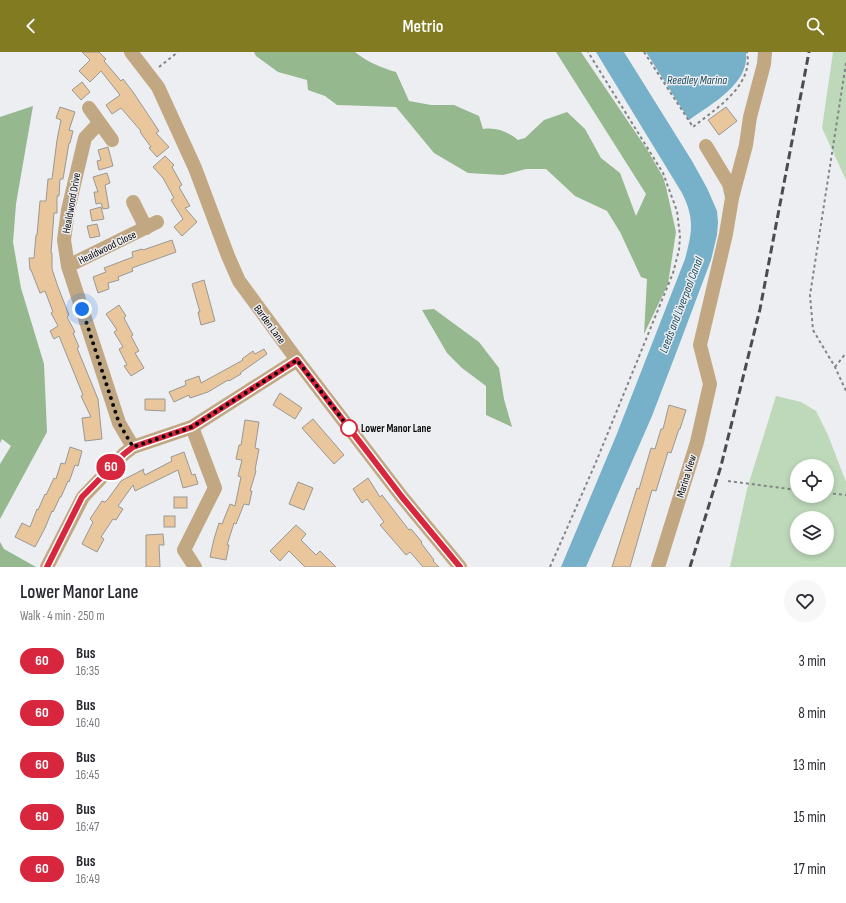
<!DOCTYPE html>
<meta charset="utf-8">
<style>
body{margin:0;font-family:"Sofia Sans Condensed",sans-serif;background:#f7f7f7;color:#2b2b33;height:100vh;display:flex;flex-direction:column;font-size:15px;white-space:nowrap}
*{box-sizing:border-box;margin:0}
p{font-size:13px;color:#7c7c81}
.icon{flex:none;width:22px;height:22px;fill:none;stroke:currentColor;stroke-width:2;stroke-linecap:round;stroke-linejoin:round}
.map{position:relative;height:515px;overflow:hidden}
.details{display:flex;flex-direction:column;background:#fff;flex:1}
.details>*{flex:none}
.badge{padding:0 8px;border-radius:13px;font-size:14px;line-height:26px}
.fabs{position:absolute;left:790px;top:407px;display:grid;gap:8px}
.fabs a{display:grid;place-items:center;width:44px;height:44px;border-radius:50%;background:#fff;box-shadow:0 2px 6px #0003;font-size:20px}
.you{position:absolute;width:20px;height:20px;margin:-10px;border:3px solid #fff;border-radius:50%;background:#1a73e8;box-shadow:0 0 0 6px #1a73e833}
.map>.badge{position:absolute;translate:-50% -50%;box-shadow:0 0 0 2px #fff}
.round{display:grid;place-items:center;flex:none;width:42px;height:42px;border-radius:21px;background:#f7f7f7}
.headline{display:flex;align-items:center;justify-content:space-between;height:68px;padding:0 20px}
h1{font-size:19px;font-weight:600;line-height:30px}
ul{padding:0;list-style:none}
li{display:flex;align-items:center;gap:12px;height:52px;padding:0 20px}
li div{flex:1}
li b{display:block;font-size:15px}
li em{font-style:normal}
li .badge{min-width:44px;font-weight:700;text-align:center}
header{display:flex;justify-content:space-between;align-items:center;height:52px;padding:0 20px;background:#837b22;color:#fff;font-size:18px;font-weight:600}
.map>svg:first-child{display:block}
.green{fill:#bed9ba;fill-rule:evenodd}
.forest{fill:#95b88f}
.water{fill:#77b1c9}
.building{fill:#e9c69b;stroke:#9a9895}
.lines{fill:none;stroke-linecap:round;stroke-linejoin:round}
.path{stroke:#838486;stroke-width:2;stroke-dasharray:3 3;stroke-linecap:butt}
.minor{stroke:#c2a783;stroke-width:14}
.rail{stroke:#4c4c4e;stroke-width:3;stroke-dasharray:8 4;stroke-linecap:butt}
.line-casing{stroke:#fff;stroke-width:9}
.line{stroke:#d7263d;stroke-width:6}
.walk{stroke:#0b0b0c;stroke-width:4;stroke-dasharray:0 7.2}
.stop-dot{fill:#fff;stroke:#d7263d;stroke-width:2}
.labels{text-anchor:middle;stroke-width:3;stroke-linejoin:round;paint-order:stroke}
.street-label{font-size:11px;fill:#0b0b0c;stroke:#edeef1}
.stop-label{font-size:11px;font-weight:bold;fill:#0b0b0c;stroke:#edeef1;text-anchor:start}
.water-label{font-size:12px;font-style:italic;fill:#1c4d5f;stroke:#edeef1}
</style>
<header><svg class="icon" aria-label="back" viewBox="0 0 24 24"><path d="M15 5l-7 7 7 7"/></svg>Metrio<svg class="icon" aria-label="search" viewBox="0 0 24 24"><circle cx="10" cy="10" r="6"/><path d="M15 15l6 6"/></svg></header>
<div class="map">
<svg width="846" height="515" viewBox="0 0 846 515">
<rect width="100%" height="100%" fill="#edeef1"/>
<!-- green -->
<g class="green">
<path d="M833 0H846V128L822 76Z"/>
<path d="M776 344 801 350 816 359 828 383 846 430V515H730L747 437ZM797 414H827V444H797ZM797 466H827V496H797Z"/>
</g>
<!-- forest -->
<g class="forest">
<path d="M254 0H355C367 10 382 16 396 20L409 49 431 53H454L479 64 483 77C497 75 508 80 518 88L525 86 544 68 567 60 585 77 601 106 620 121 636 164 646 142 556 0H581L648 99 663 125 666 135 676 180 668 232 644 282 647 227 641 225 620 180 607 159 575 144 546 117H526L503 123 468 121 434 101 396 55 337 53 325 44 308 38 307 28 278 20 256 4Z"/>
<path d="M33 54 16 152 13 190 21 236 44 312 47 380 0 467V412L11 394 2 387 0 391V65Z"/>
<path d="M434 257 479 290 499 316 504 347 512 375 486 363V334L462 316 447 301 422 258Z"/>
<path d="M0 490 4 497 36 515H0Z"/>
</g>
<!-- water -->
<g class="water">
<path d="M596 0H624L692 109 707 136 717 159 718 170 717 183 711 208 681 288 652 364 586 515H561L616 384 685 207C692 181 695 167 682 141Z"/>
<path d="M646 0H746C750 32 711 52 689 68Z"/>
</g>
<!-- building -->
<g class="building">
<path d="M82 0H99L106 7 104 9 121 29 123 27 133 40 159 79 156 81 169 95 157 105 149 96 151 95 140 80 141 79 121 56 112 62 106 53 120 43 101 19 90 30 79 19 90 8Z"/>
<path d="M82 30 90 40 81 48 72 38Z"/>
<path d="M60 55 75 60 69 78 73 79 70 91H69L63 127H60L59 144H57V161H54L51 201H52V217L58 235 69 263 67 265 75 280 73 281 79 295 77 296 98 347 102 387 85 389 82 366 91 365 81 344 83 343 59 284 54 287 50 279 58 274 51 261 53 260 45 239 40 241 31 218H30L29 206H34L36 183H37L40 149H46L48 127H52L57 88 61 68 56 66Z"/>
<path d="M726 55 737 69 719 83 708 68Z"/>
<path d="M108 95 113 114 99 118 97 109 101 108 98 98Z"/>
<path d="M165 104 174 113 172 115 182 133 179 135 190 154 185 156 197 170 182 184 174 175 183 167 171 148 174 146 163 126 153 115Z"/>
<path d="M107 121 110 131 105 133 109 156 103 157 101 151 96 152 94 140H98L93 125Z"/>
<path d="M101 155 104 167 92 169 90 158Z"/>
<path d="M97 172 100 184 90 186 87 174Z"/>
<path d="M172 188 176 200 132 216 133 219 118 225 119 228 108 231 109 237 98 241 93 225 106 220 104 216 133 205 132 200 142 197 143 198Z"/>
<path d="M204 228 215 269 201 273 198 260H200L192 232Z"/>
<path d="M119 253 126 264 124 266 133 283 131 284 139 299 135 301 144 316 131 324 124 314 127 313 119 297 123 295 114 280 117 278 106 262Z"/>
<path d="M264 297 267 302 240 321 241 322 229 329 228 328 208 340 190 346 189 343 174 350 169 340 186 333 185 329 199 324 201 331 243 308 242 307 253 299 255 302Z"/>
<path d="M280 341 302 356 295 367 273 353Z"/>
<path d="M145 347H165V359L145 358Z"/>
<path d="M669 353 686 358 680 377H679L671 401 668 400 656 439 652 438 630 515H612L637 436 639 437 651 396 655 397 661 377H663Z"/>
<path d="M313 367 344 403 334 412 302 376Z"/>
<path d="M245 368 259 370 255 396 259 397 255 418 256 419 250 439H252L249 453 244 452 236 472 234 471 227 493H229L226 508 210 505 214 487 219 471 222 472 230 452 235 454 241 425 238 424 242 408 236 407 239 393H241Z"/>
<path d="M70 395 82 399 78 414 75 413 69 430 68 429 61 445H60L53 460 52 459 45 476 35 495 15 485 22 471 30 475 37 457 38 458 45 442 46 443 54 426 56 427 61 411 65 412Z"/>
<path d="M184 400 192 423 195 422 198 432 183 436 178 418 135 439 133 433 118 454 123 457 116 468 113 467 101 485 104 487 97 500 82 492 93 470 90 467 102 449 105 450 108 447 121 429 144 417 143 419 145 423 172 409 171 405Z"/>
<path d="M368 426 380 445 382 443 409 478 411 477 422 490 421 491 434 508 433 509 439 515H423L410 500 406 503 380 473 384 470 367 447 362 451 353 437Z"/>
<path d="M298 430 313 436 304 458 289 452Z"/>
<rect x="174" y="445" width="13" height="11"/>
<rect x="164" y="464" width="11" height="11"/>
<path d="M296 473 306 482 301 488 316 503 320 499 336 515H305L289 499 280 509 270 499Z"/>
<path d="M163 482 164 493H159L160 515H146V483Z"/>
</g>
<g class="lines">
<!-- path -->
<g class="path">
<path d="M644 0 693 75C715 57 754 34 747 0"/>
<path d="M846 11 810 243 813 278 835 315 846 339"/>
<path d="M159 15 178 0"/>
<path d="M835 315 846 301"/>
<path d="M728 429 797 438"/>
<path d="M827 441 846 443"/>
<path d="M550 515 596 410 673 221 679 198 680 184 677 159 663 121 588 0"/>
</g>
<!-- minor -->
<g class="minor">
<path d="M131 0 158 35 195 116 228 204 239 229 297 308 402 445 460 515"/>
<path d="M89 56 112 88"/>
<path d="M99 71 85 86 68 158 64 188 68 214 119 371 133 395"/>
<path d="M706 94 729 132 732 145"/>
<path d="M133 150 146 176"/>
<path d="M68 214 157 170"/>
<path d="M192 375 215 436 184 498 195 515"/>
<path d="M47 515 83 445 124 402 133 395 192 375 297 308"/>
<path d="M658 515 697 390 710 332 700 293 726 182 732 146 746 93 750 65 764 12 765 0"/>
</g>
<!-- rail -->
<path class="rail" d="M690 515 721 414 760 257 809 0"/>
</g>
<g class="lines">
<defs>
<path id="line" d="M47 515 82 445 124 402 133 395 192 375 297 308 402 445 460 515"/>
</defs>
<!-- line casing -->
<use href="#line" class="line-casing"/>
<!-- line -->
<use href="#line" class="line"/>
<!-- walk -->
<path class="walk" d="M82 257 119 371 133 395 192 375 297 308 349 376"/>
</g>
<!-- markers -->
<circle class="stop-dot" cx="349" cy="376" r="8"/>
<g class="labels">
<!-- street labels -->
<g class="street-label">
<text transform="translate(71 151) rotate(-80)" y="4">Healdwood Drive</text>
<text transform="translate(107 195) rotate(-26)" y="4">Healdwood Close</text>
<text transform="translate(270 272) rotate(54)" y="4">Barden Lane</text>
<text transform="translate(686 424) rotate(-73)" y="4">Marina View</text>
</g>
<!-- stop labels -->
<g class="stop-label">
<text x="361" y="380">Lower Manor Lane</text>
</g>
<!-- water labels -->
<g class="water-label">
<text x="697" y="32">Reedley Marina</text>
<text transform="translate(681 253) rotate(-69)" y="4">Leeds and Liverpool Canal</text>
</g>
</g>
</svg>
<div class="fabs">
<a><svg class="icon" aria-label="locate" viewBox="0 0 24 24"><circle cx="12" cy="12" r="6"/><path d="M12 2v4M12 18v4M2 12h4M18 12h4"/></svg></a>
<a><svg class="icon" aria-label="layers" viewBox="0 0 24 24"><path d="M12 4l9 5-9 5-9-5zM3 14l9 5 9-5"/></svg></a>
</div>
<div class="you" style="left:82px;top:257px"></div>
<b class="badge" style="left:111px;top:415px;background:#d7263d;color:#fff">60</b>
</div>
<section class="details">
<div class="headline"><div><h1>Lower Manor Lane</h1><p>Walk · 4 min · 250 m</p></div><a class="round"><svg class="icon" aria-label="heart" viewBox="0 0 24 24"><path d="M12 20l-8-8c-3-5 5-10 8-4 3-6 11-1 8 4z"/></svg></a></div>
<ul>
<li><span class="badge" style="background:#d7263d;color:#fff">60</span><div><b>Bus</b><p>16:35</p></div><em>3 min</em></li>
<li><span class="badge" style="background:#d7263d;color:#fff">60</span><div><b>Bus</b><p>16:40</p></div><em>8 min</em></li>
<li><span class="badge" style="background:#d7263d;color:#fff">60</span><div><b>Bus</b><p>16:45</p></div><em>13 min</em></li>
<li><span class="badge" style="background:#d7263d;color:#fff">60</span><div><b>Bus</b><p>16:47</p></div><em>15 min</em></li>
<li><span class="badge" style="background:#d7263d;color:#fff">60</span><div><b>Bus</b><p>16:49</p></div><em>17 min</em></li>
</ul>
</section>
